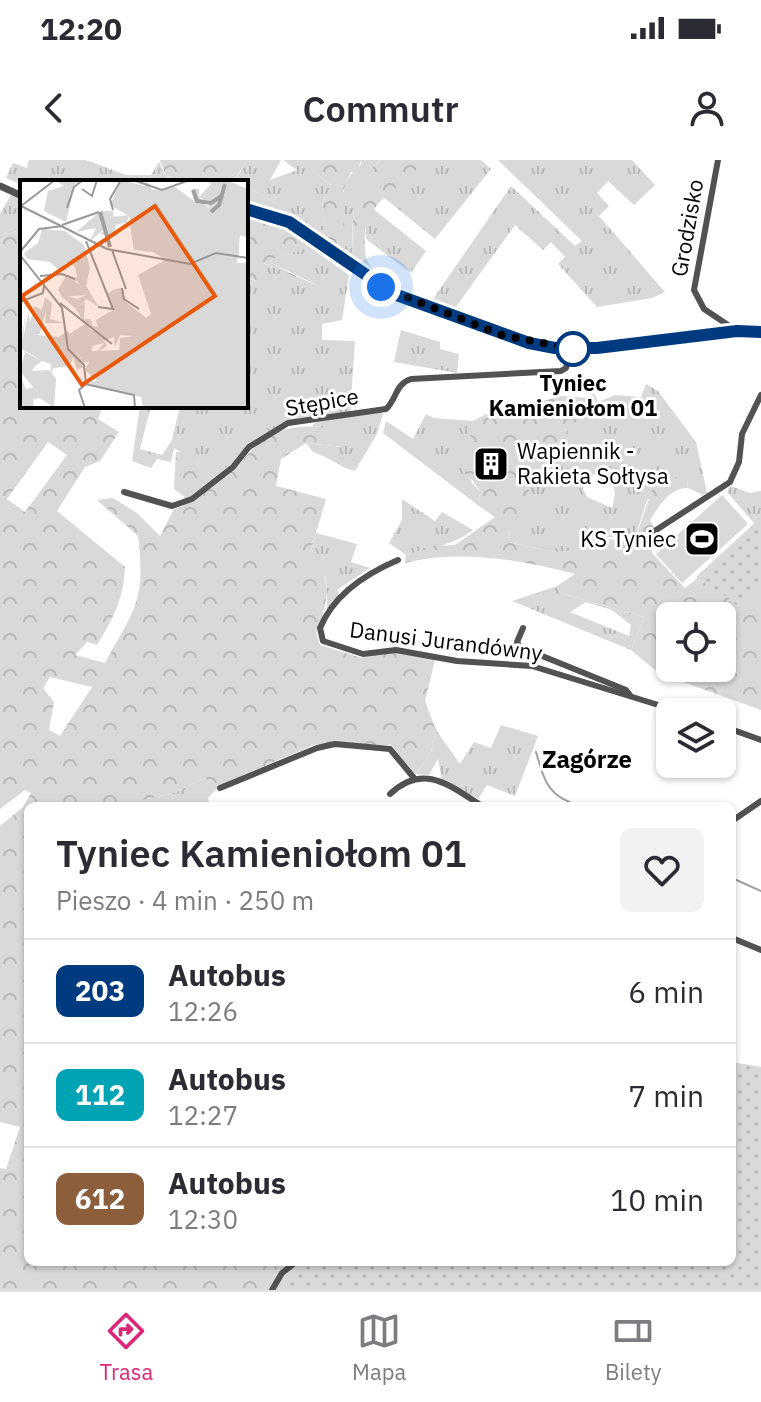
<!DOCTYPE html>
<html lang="pl">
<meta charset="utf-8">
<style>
body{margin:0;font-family:"IBM Plex Sans",sans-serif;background:#f2f2f3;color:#2b2b33;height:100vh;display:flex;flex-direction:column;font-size:30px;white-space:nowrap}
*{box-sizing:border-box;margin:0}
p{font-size:26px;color:#7c7c81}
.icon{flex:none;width:44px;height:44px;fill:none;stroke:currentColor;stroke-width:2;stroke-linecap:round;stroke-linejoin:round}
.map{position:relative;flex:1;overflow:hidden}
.panel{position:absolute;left:24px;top:642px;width:712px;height:464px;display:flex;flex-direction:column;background:#fff;border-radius:12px;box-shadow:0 2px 6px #0004}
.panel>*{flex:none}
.badge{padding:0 16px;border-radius:12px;font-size:28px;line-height:52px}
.tools{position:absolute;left:656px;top:442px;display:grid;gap:16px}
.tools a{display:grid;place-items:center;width:80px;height:80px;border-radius:12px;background:#fff;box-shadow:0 2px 6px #0004;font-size:40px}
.you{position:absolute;width:40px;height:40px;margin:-20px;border:6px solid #fff;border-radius:50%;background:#1a73e8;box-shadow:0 0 0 12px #1a73e833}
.map>.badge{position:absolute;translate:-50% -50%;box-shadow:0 0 0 4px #fff}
.round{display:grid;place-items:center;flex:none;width:84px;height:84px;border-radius:12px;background:#f2f2f3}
.summary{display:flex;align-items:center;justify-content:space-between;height:136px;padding:0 32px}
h1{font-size:38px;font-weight:600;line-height:60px}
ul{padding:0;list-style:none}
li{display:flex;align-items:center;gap:24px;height:104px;padding:0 32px;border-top:2px solid #e1e1e2}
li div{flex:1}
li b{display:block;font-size:30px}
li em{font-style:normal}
li .badge{min-width:88px;font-weight:700;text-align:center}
.status{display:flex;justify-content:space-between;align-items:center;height:56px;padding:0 40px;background:#fff;direction:ltr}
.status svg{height:22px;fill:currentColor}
header{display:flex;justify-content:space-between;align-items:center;height:104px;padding:0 32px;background:#fff;font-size:36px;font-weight:600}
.tab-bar{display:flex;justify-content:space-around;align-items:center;height:112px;border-top:2px solid #e1e1e2;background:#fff;font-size:22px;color:#7c7c81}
.tab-bar a{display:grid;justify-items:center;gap:4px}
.tab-bar .active{color:#db2777}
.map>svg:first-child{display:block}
.grass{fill:url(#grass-tufts);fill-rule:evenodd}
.forest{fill:url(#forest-crowns);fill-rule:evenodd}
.park{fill:url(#park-dots)}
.garden{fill:#d9d9d9}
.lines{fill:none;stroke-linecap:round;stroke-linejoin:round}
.stream{stroke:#a0a0a0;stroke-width:2}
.minor{stroke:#525252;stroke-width:6}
.tertiary{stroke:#525252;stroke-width:7}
.line-casing{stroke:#fff;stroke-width:18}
.line{stroke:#003b80;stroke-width:12}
.walk{stroke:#000;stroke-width:8;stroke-dasharray:0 14.4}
.stop-dot{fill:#fff;stroke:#003b80;stroke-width:4}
.labels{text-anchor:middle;stroke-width:6;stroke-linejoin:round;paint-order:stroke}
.street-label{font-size:22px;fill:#000;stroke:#fff}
.stop-label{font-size:22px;font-weight:bold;fill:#000;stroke:#fff}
.poi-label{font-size:22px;fill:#000;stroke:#fff;text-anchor:start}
.neighbourhood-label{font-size:24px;font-weight:bold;fill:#000;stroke:#fff}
.inset-river{fill:none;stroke:#a0a0a0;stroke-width:4}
.inset-road{fill:none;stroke:#999;stroke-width:2}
.view{fill:#e8590c;fill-opacity:0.15;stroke:#e8590c;stroke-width:4}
.inset-edge{fill:none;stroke:#000;stroke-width:4}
</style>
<div class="status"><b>12:20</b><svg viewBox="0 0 49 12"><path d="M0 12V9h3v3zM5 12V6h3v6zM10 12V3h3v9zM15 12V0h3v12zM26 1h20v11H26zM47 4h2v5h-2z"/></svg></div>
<header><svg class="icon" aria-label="back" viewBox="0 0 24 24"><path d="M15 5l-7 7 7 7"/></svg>Commutr<svg class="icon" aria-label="person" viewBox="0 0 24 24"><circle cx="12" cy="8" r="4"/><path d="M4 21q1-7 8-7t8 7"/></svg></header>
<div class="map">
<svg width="761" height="1130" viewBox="0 0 761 1130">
<defs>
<pattern id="grass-tufts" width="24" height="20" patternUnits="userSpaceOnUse" patternTransform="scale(2)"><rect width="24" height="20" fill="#d9d9d9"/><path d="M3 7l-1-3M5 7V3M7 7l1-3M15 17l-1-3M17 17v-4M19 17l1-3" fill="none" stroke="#b8b8b8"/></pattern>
<pattern id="forest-crowns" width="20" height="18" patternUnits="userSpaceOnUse" patternTransform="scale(2)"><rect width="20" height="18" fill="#d9d9d9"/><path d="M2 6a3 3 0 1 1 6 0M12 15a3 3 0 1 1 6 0" fill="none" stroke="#b8b8b8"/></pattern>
<pattern id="park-dots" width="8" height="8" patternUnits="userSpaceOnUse" patternTransform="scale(2)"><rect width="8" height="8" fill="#d9d9d9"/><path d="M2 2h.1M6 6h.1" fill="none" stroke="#b8b8b8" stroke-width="1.8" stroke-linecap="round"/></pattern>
</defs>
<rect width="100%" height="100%" fill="#fff"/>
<!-- grass -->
<g class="grass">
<path d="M29 0H86L126 15H151L159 2 166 16 183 22 22 25 6 18 13 3 27 8Z"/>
<path d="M247 0H281L270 20 297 10 283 0H318V15L331 25 322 45 326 73 246 26V22L236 19Z"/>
<path d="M361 0H380C351 27 352 58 353 95L345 89C342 61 334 23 361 5Z"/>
<path d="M425 0H481L491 9 435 79 382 36Z"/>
<path d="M498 0H632L655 25 634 45 608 21 597 33 609 46 599 56 665 132 652 138 597 147 558 104 565 97 551 82 543 90 515 65 453 151 431 142 511 26 575 86 582 81Z"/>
<path d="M11 35 22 40V75L10 69 0 82V54Z"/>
<path d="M372 48 426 91 411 113 366 79V63Z"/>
<path d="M309 87 349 115 342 160 322 164V180L355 181 350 254C297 260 266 260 232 307L210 309 174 288 171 302 157 299 151 308 132 301 140 246H151L140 289 162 295 172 280 180 246H246V99L247 118 256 121 263 103 319 126 271 103 272 99Z"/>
<path d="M401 170 440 182V189L459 194 457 213 394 202Z"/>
<path d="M646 224 658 231 696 282 707 333 703 335 688 328 687 319 647 340 636 375 611 371 613 377 584 379 579 391 555 392 508 382 519 318 529 304 541 310C554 291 570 260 590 251V238L594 233 598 242 615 235 641 237ZM588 313 612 320 615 334 612 348 587 337 583 329Z"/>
<path d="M379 252 383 254 377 274 355 311C340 308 330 297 313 292L306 283 342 287 337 269 312 266 316 262Z"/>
<path d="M426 254 433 258 473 261 476 283 471 292V322L480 331 479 346 383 273 386 261 413 279Z"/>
<path d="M731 326 750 333 761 331V364L720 426 694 421 755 364 727 332Z"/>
<path d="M402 339 435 361 442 352 473 370C453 386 431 387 406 395L389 383 402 360Z"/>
<path d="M316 373 357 384 351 402 370 408 337 430 339 435 327 449 326 420 311 391Z"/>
<path d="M557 426 560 433 644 457 631 490 512 441ZM586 442 612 450 631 465 629 476 570 452Z"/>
<path d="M501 565 538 576 515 636 487 625 478 639 442 620 438 599 429 615 416 614 431 592 436 570 460 604 474 582 491 588Z"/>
<path d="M203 618 220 625 208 638 210 646H136L134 642 176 632Z"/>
</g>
<!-- forest -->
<g class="forest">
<path d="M160 0H247L236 18 240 22H183L166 16Z"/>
<path d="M318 0H361L357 12H351L343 31 345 89 353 94C354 54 348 30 380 0H425C396 36 357 40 366 97 368 107 380 113 381 123 340 94 297 54 246 45V26L325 72 322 45 331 25 318 15Z"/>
<path d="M246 51 308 76 380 131 309 88 272 99 271 103 319 128 264 103 256 121 247 117Z"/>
<path d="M10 69 22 75V246H103L98 259 119 272 100 301 85 307 57 351 125 407C124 438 113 459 97 485L87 482 75 495 105 503C135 448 146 441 138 376L97 340 113 338 137 353 160 376 174 349 183 346 185 337 174 329 176 292H187C202 310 216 308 238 306 268 268 290 263 337 268L343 287 306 283 281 299 276 326 326 339 311 390C331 418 330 442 316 472L320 485 362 498 396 490 435 500 425 541 436 570 431 592 416 614 410 611 392 585 316 584 220 625 203 618 176 632 135 642 136 646H28V1102H621L612 1130H0V1008L6 1009 20 967 0 962V666L23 647 31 633 25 630 0 649V82ZM48 282 67 295 25 352 7 339ZM50 517 92 527 60 576 49 570 54 542 43 528Z"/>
<path d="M560 236 590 238 591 251C570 261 554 291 540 310L529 304 520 318 534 337 524 363 510 370 508 382 555 392 579 391 584 379 640 380 653 376 652 393 685 428 694 421 720 426 761 403V550L669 517 655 510 631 490 644 457 560 433 557 426 575 414C520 400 461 389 405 403L406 395 433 386 455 385 495 357 479 346 480 331 460 303 476 283 469 274 473 261 486 254 507 252 509 244 527 241 528 249 543 250 544 241ZM670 456H722V508H670Z"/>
<path d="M674 317 687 319 688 328C669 328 660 345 650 360L655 370 637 374 652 330Z"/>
</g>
<!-- park -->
<g class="park">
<path d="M761 357V421L741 446 696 417Z"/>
<path d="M732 902 761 907V1130H275L299 1102H732Z"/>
</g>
<!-- garden -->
<path class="garden" d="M722 335 748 364 682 423 656 394Z"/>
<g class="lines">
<!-- stream -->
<g class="stream">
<path d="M536 592C545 622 547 636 580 646"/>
<path d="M732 718 761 731"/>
</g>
<!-- minor -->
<g class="minor">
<path d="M718 0 694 130 704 149 737 171"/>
<path d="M124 332 172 346 192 339 233 307 249 287 288 263 386 249C397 239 395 224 411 219L561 211 566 208 571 189"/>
<path d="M650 374 730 322 739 302 742 274 761 235"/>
<path d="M398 400C365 414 334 434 320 468L323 481 363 494 396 490 457 501 532 506 681 552"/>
<path d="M523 468 517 482 520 487 626 530 630 535"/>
<path d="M722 566 761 580"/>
<path d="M220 628 317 588 335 584 390 589 414 618"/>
<path d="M390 634C424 602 450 626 482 646"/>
<path d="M732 661 761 641"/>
<path d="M732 778 761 790"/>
<path d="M272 1130 282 1113 296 1102"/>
</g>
<!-- tertiary -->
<g class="tertiary">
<path d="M0 26 22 36"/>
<path d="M246 49 289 62 394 134 529 183 555 188H597L737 171 761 172"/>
</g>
</g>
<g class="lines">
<defs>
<path id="line" d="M246 49 289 62 394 134 529 183 555 188H597L737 171 761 172"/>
</defs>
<!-- line casing -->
<use href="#line" class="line-casing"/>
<!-- line -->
<use href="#line" class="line"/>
<!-- walk -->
<path class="walk" d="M381 127 502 175 573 189"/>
</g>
<!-- icons -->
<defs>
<symbol id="building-square" viewBox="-11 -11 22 22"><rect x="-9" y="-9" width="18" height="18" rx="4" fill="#000" stroke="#fff"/><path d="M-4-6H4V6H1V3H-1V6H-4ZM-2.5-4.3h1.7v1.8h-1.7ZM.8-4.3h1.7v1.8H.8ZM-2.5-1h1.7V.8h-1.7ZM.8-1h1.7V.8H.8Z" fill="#fff"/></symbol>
<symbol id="stadium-square" viewBox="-11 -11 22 22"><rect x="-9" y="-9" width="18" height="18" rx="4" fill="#000" stroke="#fff"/><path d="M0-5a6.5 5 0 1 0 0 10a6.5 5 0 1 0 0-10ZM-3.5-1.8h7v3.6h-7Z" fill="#fff"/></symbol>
</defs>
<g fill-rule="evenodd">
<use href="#building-square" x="471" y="284" width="40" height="40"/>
<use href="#stadium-square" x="682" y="359" width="40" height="40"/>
</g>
<!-- markers -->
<circle class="stop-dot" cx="573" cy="189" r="16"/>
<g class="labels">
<!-- street labels -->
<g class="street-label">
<text transform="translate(687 68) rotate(-80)" y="8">Grodzisko</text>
<text transform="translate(322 242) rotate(-10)" y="8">Stępice</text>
<text transform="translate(446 481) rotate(7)" y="8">Danusi Jurandówny</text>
</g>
<!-- stop labels -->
<g class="stop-label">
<text x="573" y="231">Tyniec<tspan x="573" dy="25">Kamieniołom 01</tspan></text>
</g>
<!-- poi labels -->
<g class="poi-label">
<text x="517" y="299">Wapiennik -<tspan x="517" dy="25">Rakieta Sołtysa</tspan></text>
<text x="676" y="387" text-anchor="end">KS Tyniec</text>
</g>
<!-- neighbourhood labels -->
<g class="neighbourhood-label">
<text x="587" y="608">Zagórze</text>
</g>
</g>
<!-- overview -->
<g transform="translate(20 20)">
<rect width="228" height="228" fill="#fff"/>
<path d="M185 0H206L228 9V33L194 25 196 37 188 32 189 23 179 17 191 4ZM81 31H93V37L109 35 107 42 96 45 94 57 80 54 88 46 70 61 76 48 56 52ZM46 96 62 106 67 115 43 117 38 110ZM25 117 32 123 30 139 45 143H25L26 130 20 154 3 159 9 130 10 143 14 126 22 130ZM65 121 64 139H71L72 145 68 148 82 156 87 166 76 173 84 163 72 166V174L57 179 48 155 65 144 56 129Z" fill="#d9d9d9"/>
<path d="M35 0H62L55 4 46 42 24 31 28 11 44 6ZM101 0 125 6 127 1 132 10 155 7 174 21 172 9H179V17L196 37 191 24 199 19 228 33V58L220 55 217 83H228V228H123L121 217 66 204 77 200 65 190 69 182 60 183 64 187 57 190 53 177 50 186 33 188 31 196V184L22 181 11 189 19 179 0 168 6 131 3 159 17 147 18 155 39 157 48 150 58 180 72 171 99 170 100 158 114 156 100 155 95 167 94 157 83 161 67 144 78 147 76 140 93 130 87 114 95 109 101 108 106 122 126 138 131 134 118 95 145 80 142 73 114 70 109 36 90 25ZM22 49 45 51 64 65 70 88 66 106 78 126 66 119 56 129 39 114 57 119 67 115 57 101 50 102 46 99 57 97 55 87 47 82 39 90 30 82 7 79 4 73 18 63Z" fill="#d9d9d9"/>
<path d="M5 172 19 179 12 191 29 190 36 199 34 228 20 218 13 219 14 228 1 225 0 196 6 209 13 207 0 191Z" fill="#d9d9d9"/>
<path d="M199 14 228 20V48L195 38ZM157 23 173 30 181 25 199 47 219 54V75L191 73 173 83 146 80 130 70H114L108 29Z" fill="#d9d9d9"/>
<path class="inset-river" d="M173 10 177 21 191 23 203 15M80 32 90 67M191 32 199 25 205 4"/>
<path class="inset-road" d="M113 0 142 10 170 0M62 9 72 16 77 0M1 26 87 69 170 84 196 73 228 78M1 26 35 0M47 28 54 7 63 0M93 30 90 19 101 0M42 45 79 32M66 61 93 129 78 127M92 70 106 109M0 72 19 49 43 46M0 75 42 128 48 169 64 185 66 204 59 210 65 228M20 96 42 94 55 99M102 108 104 119 119 129M0 122 23 113 24 106M40 123 92 164M65 204 114 215 115 228"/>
<path class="view" d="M135 26 195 116 62 205 2 116Z"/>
<rect width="228" height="228" class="inset-edge"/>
</g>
</svg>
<div class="tools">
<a><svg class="icon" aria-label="locate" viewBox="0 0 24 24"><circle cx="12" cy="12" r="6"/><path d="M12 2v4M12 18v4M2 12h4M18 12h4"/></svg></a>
<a><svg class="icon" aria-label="layers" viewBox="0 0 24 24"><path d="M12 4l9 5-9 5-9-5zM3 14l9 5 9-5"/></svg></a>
</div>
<div class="you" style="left:381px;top:127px"></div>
<section class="panel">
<div class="summary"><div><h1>Tyniec Kamieniołom 01</h1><p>Pieszo · 4 min · 250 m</p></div><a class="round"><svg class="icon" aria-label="heart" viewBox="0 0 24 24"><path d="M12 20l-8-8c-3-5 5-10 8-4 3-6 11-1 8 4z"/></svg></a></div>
<ul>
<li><span class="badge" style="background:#003b80;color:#fff">203</span><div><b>Autobus</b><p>12:26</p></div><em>6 min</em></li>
<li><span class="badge" style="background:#00a3b4;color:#fff">112</span><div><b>Autobus</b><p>12:27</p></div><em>7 min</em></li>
<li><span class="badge" style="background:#8b5e3c;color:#fff">612</span><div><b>Autobus</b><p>12:30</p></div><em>10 min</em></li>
</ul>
</section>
</div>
<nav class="tab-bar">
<a class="active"><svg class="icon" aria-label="directions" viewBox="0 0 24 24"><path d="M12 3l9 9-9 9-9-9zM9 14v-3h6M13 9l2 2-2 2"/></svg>Trasa</a>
<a><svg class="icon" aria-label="map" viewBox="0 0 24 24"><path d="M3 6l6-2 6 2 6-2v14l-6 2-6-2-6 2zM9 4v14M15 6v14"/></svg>Mapa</a>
<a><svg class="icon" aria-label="tickets" viewBox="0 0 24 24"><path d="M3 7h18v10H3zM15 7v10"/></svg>Bilety</a>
</nav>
